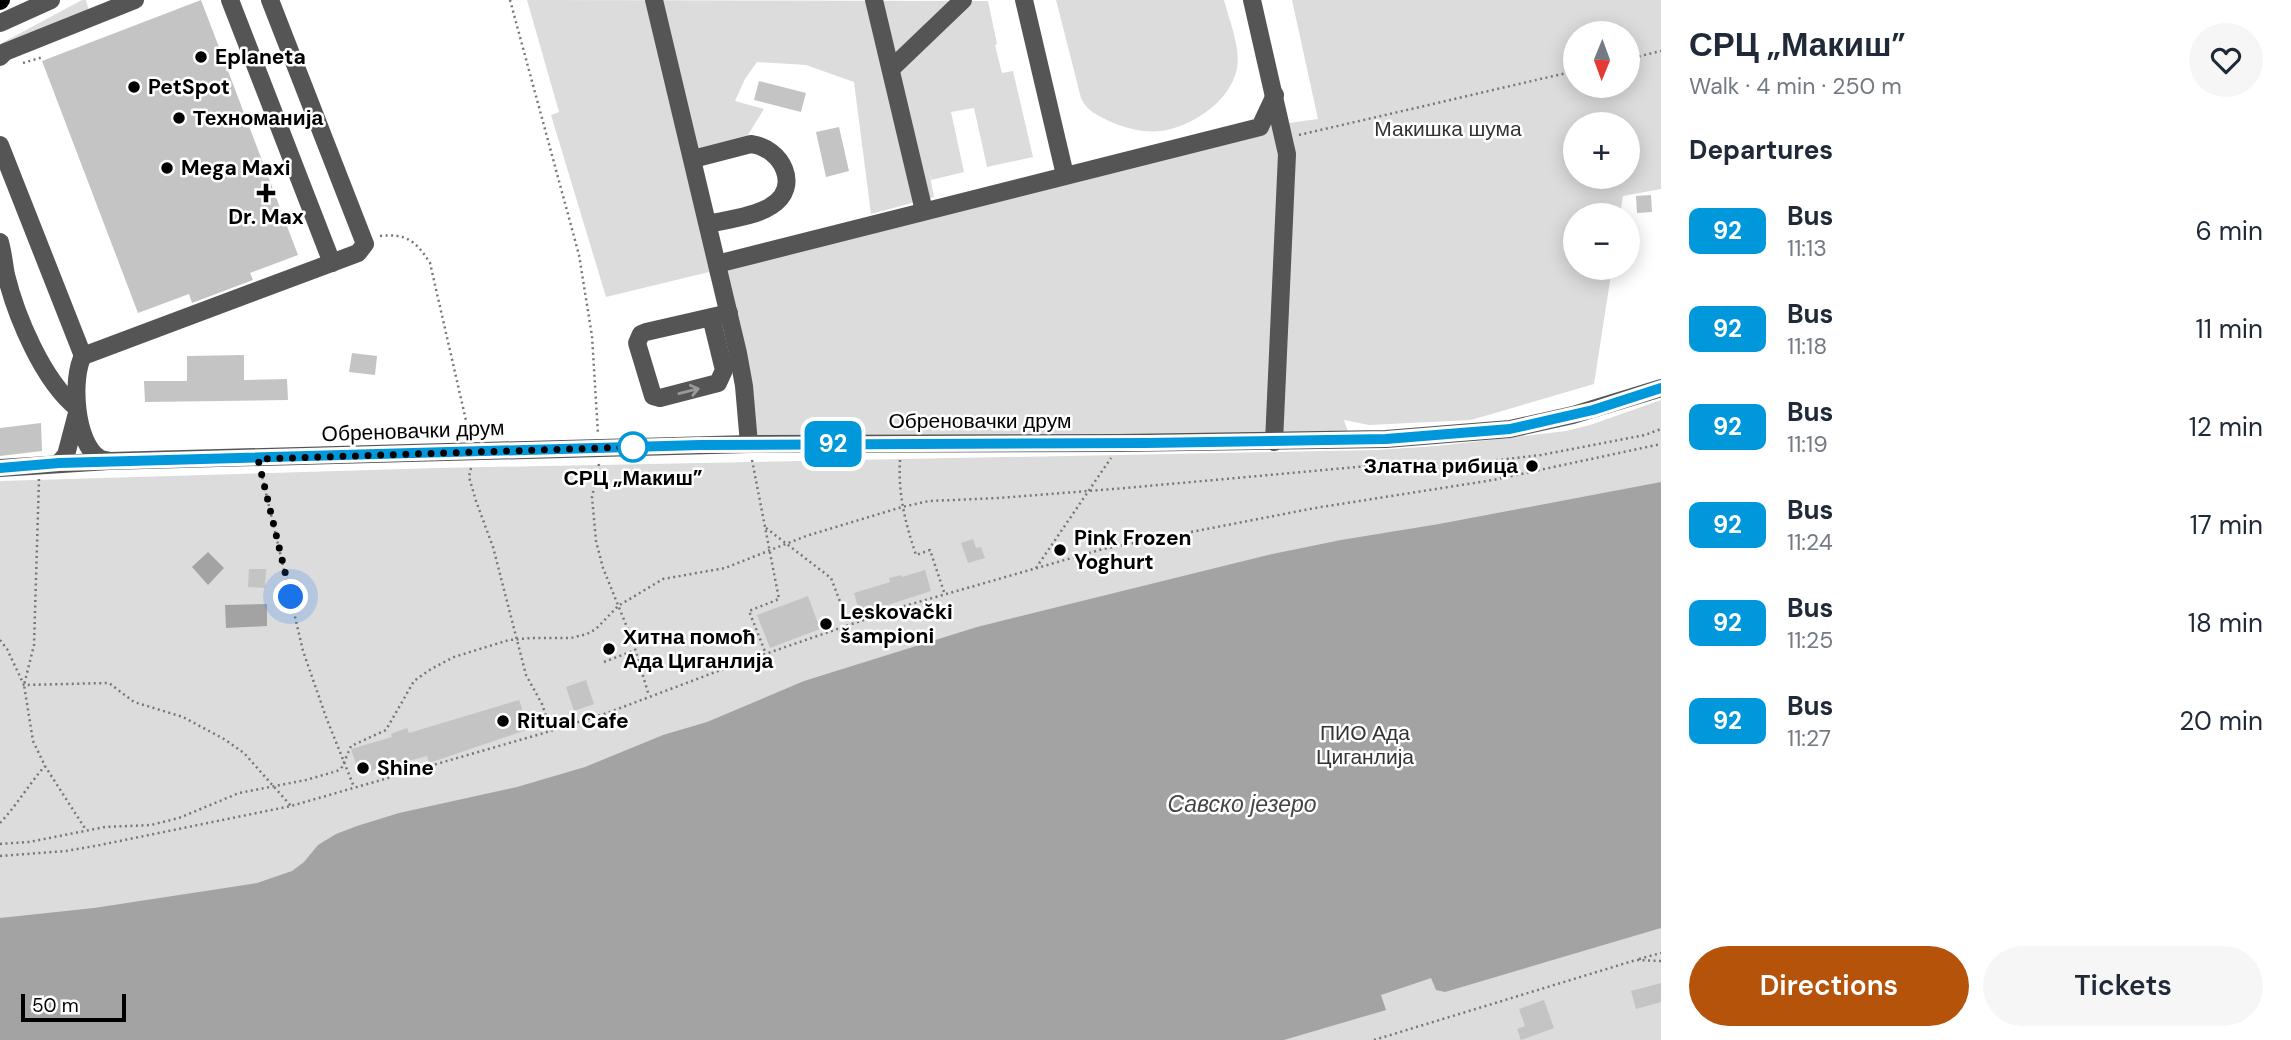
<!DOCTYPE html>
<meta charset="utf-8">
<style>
body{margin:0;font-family:"DM Sans",sans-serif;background:#f6f6f7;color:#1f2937;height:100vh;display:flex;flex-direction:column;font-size:26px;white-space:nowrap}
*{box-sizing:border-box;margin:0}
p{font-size:23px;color:#747a83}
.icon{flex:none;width:38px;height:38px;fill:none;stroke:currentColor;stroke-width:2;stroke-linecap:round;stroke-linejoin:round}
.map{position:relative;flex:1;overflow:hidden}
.details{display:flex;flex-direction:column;background:#fff;width:630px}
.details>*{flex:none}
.badge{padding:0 14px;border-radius:10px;font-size:24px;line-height:46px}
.needle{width:46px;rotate:181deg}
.controls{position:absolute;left:1563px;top:21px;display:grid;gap:14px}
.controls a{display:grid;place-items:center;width:77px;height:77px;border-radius:50%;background:#fff;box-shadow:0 4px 18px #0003;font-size:35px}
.scale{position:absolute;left:21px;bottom:18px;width:105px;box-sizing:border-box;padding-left:7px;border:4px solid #000;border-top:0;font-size:19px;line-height:24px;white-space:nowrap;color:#000;-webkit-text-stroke:5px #fff;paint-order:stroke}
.you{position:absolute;width:35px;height:35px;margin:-18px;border:5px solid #fff;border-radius:50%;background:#1a73e8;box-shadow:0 0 0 10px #1a73e833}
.map>.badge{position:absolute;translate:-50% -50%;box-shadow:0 0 0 4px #fff}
h2{padding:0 28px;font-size:26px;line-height:63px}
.round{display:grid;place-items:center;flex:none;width:74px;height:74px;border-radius:37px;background:#f6f6f7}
.head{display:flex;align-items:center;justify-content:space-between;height:119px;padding:0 28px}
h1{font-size:33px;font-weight:600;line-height:52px}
.button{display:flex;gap:14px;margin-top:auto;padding:14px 28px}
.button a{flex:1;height:80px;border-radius:42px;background:#b45309;color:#fff;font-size:28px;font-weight:600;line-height:80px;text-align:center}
.button a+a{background:#f6f6f7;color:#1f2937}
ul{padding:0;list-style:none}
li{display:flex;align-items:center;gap:21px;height:98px;padding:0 28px}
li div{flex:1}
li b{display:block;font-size:26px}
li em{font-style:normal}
li .badge{min-width:77px;font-weight:700;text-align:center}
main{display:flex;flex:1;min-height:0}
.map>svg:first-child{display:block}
.green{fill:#dcdcdc;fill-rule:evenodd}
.water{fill:#a3a3a3}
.building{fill:#c4c4c4}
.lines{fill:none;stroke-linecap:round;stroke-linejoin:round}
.path{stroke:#777;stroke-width:2.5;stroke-dasharray:2 3.5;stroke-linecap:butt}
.minor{stroke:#555;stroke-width:18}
.major{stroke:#000;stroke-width:18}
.oneway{stroke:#999}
.line-casing{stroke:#fff;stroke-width:16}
.line{stroke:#0098da;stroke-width:10}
.walk{stroke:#000;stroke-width:7;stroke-dasharray:0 12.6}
.poi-dot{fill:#000;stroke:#fff;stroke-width:2.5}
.stop-dot{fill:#fff;stroke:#0098da;stroke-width:3.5}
.labels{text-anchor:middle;stroke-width:5;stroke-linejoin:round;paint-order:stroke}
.poi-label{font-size:21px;font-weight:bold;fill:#000;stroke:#fff;text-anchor:start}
.park-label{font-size:21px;fill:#333;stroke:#fff}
.street-label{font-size:21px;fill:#000;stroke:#fff}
.stop-label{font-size:21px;font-weight:bold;fill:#000;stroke:#fff}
.water-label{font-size:23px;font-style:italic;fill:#444;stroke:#fff}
</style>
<main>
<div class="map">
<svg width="1661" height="1040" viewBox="0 0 1661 1040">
<rect width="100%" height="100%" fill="#fff"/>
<!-- green -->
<g class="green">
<path d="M82 0H86L89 11 0 50V44Z"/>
<path d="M527 0 988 1 997 44 995 45 1002 73 1013 71 1033 157 987 167 974 108 951 112 964 172 931 180 928 166 934 197 871 214 854 82 806 65 757 62 745 79 735 101 764 109 746 138 693 159 718 264 1260 127 1318 119 1292 0H1661V189L1623 196 1620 215H1575V268H1612L1594 384 1471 420 1369 425 1344 420 1351 441 749 444 744 386 709 272 606 297 551 115 559 112ZM1575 33H1628V86H1575ZM1575 124H1628V177H1575Z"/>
<path d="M1056 0H1224C1229 20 1241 48 1237 69 1230 100 1197 123 1167 130 1149 134 1126 129 1109 121 1097 115 1087 111 1081 98Z"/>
<path d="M1661 400V1040H0V481L437 468 1376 450 1437 446 1566 431 1590 425Z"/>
</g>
<!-- water -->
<g class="water">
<path d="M1661 482V928L1445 992 1436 990 1431 978 1381 995 1386 1010 1284 1040H0V918L94 908 257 883 292 871 304 862 318 845 336 834 357 826 399 813 517 787 585 767 663 735 707 722 804 681 977 627 1268 555 1341 540 1439 524Z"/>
<path d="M208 552 224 568 208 585 192 567Z"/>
<path d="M267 604V626L226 628 225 605Z"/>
</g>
<!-- building -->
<g class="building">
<path d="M201 0 298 255 250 273 253 280 192 303 189 294 138 313 42 61Z"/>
<path d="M759 81 806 93 801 112 754 100Z"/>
<path d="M839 127 849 171 826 177 816 132Z"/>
<path d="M1651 195 1652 212 1637 213 1636 196Z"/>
<path d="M352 353 377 356 375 375 349 372Z"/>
<path d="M244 355V380L287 379 288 400 145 402 144 381H187V356Z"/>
<path d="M41 423 42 451 0 456V428Z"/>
<path d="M973 539 976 548 981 547 985 558 968 563 961 543Z"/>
<path d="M249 569H266L265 588 248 587Z"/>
<path d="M925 570 931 591 860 614 854 593 890 582 889 578 901 575 902 577Z"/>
<path d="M808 596 820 629 770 648 757 615Z"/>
<path d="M586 680 594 704 574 711 566 687Z"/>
<path d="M519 700 529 729 429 763 427 756 359 774 351 749 392 737 391 734 407 728 409 733Z"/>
<path d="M1661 983V1002L1636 1009 1631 991Z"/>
<path d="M1544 1000 1554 1028 1521 1040 1517 1029 1525 1026 1519 1009Z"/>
</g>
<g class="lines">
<!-- path -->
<g class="path">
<path d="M510 0 579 255 592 336 598 434"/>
<path d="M1628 59 1661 51"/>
<path d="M23 63 43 57"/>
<path d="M1299 135 1575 71"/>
<path d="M380 236C406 233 416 241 430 263L470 438"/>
<path d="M752 460 779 599 749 611 766 654"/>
<path d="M900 460C898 494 905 522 916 555L930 550 945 595"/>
<path d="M599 464 592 497 596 541 603 568 633 642 649 696"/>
<path d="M471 468 469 477 476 501 493 547 526 675 542 704 551 731"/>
<path d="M261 472 303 651 326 717 354 787"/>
<path d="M39 479 34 645 24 685 33 741 45 766 86 830"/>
<path d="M766 528 831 578 849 625"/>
<path d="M1036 568 1111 458"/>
<path d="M0 640 7 649 24 685 109 683 134 702 183 717 224 739 244 753 291 806"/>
<path d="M604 662 635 650"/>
<path d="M0 823C17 805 29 784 45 766"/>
<path d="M0 844 29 842 105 827 151 825 179 818 239 793 306 780 337 771 342 767 351 746 386 730 414 681 431 669 454 657 509 640 531 638H571L587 634 596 629 618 606 663 579 725 568 806 536 902 507 929 501 999 498 1126 488 1368 466 1490 461 1541 455 1645 435 1661 429"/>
<path d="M0 856 66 851 100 845 291 806 544 733 607 713 742 662 901 607 1103 549 1315 508 1493 480 1661 444"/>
<path d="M1639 959 1661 953"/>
<path d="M1374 1040 1636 960 1661 961"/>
</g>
<!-- minor -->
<g class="minor">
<path d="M230 0 332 263"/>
<path d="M654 0 738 353 744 386 749 444"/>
<path d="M874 0 924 211"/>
<path d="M1024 0 1065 175"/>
<path d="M1252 0 1287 154 1274 442"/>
<path d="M0 23 51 0"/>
<path d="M0 57 5 52 135 0"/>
<path d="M891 69 963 0"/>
<path d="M0 145 83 356"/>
<path d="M693 159 751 144C782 148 802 187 771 206 757 216 726 220 708 224"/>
<path d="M0 242C3 253 4 264 6 275 16 316 43 381 77 408"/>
<path d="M717 264 1260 127 1275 95"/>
<path d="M711 317 724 370 718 383 660 398 653 396 637 343 641 334 646 332 729 313"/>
<path d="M109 461C106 460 102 460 99 458 75 443 71 378 83 356L358 253 365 244 270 0"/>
<path d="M59 463 66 455 77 413"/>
<path d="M0 468 109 461 749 444 1120 443 1386 439 1510 429 1573 415 1661 388"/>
</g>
<!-- major -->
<path class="major" d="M0 1 1 0"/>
</g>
<!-- one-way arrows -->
<defs><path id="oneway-shaft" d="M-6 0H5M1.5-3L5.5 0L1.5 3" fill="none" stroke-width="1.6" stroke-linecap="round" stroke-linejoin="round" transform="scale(1.75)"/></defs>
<use class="oneway" href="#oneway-shaft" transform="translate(689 391) rotate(-14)"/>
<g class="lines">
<defs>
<path id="line" d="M0 468 59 463 700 445 1146 443 1386 439 1510 429 1593 410 1661 388"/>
</defs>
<!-- line casing -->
<use href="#line" class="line-casing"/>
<!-- line -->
<use href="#line" class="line"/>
<!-- walk -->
<path class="walk" d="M291 597 258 459 633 447"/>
</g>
<!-- markers -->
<g class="poi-dot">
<circle cx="201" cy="57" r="7"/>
<circle cx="134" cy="87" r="7"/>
<circle cx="179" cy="118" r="7"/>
<circle cx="167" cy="168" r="7"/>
<path d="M262.5 182.5h7v7h7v7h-7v7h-7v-7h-7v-7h7z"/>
<circle cx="1532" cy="466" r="7"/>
<circle cx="1060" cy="550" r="7"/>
<circle cx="826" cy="624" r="7"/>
<circle cx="609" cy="649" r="7"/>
<circle cx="503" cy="721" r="7"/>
<circle cx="363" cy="768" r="7"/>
</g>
<circle class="stop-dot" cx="633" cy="447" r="14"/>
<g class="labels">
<!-- poi labels -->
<g class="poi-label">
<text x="215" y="64">Eplaneta</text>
<text x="148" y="94">PetSpot</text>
<text x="193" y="125">Техноманија</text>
<text x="181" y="175">Mega Maxi</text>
<text x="266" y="224" text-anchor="middle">Dr. Max</text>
<text x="1518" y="473" text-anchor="end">Златна рибица</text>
<text x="1074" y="545">Pink Frozen<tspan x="1074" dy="24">Yoghurt</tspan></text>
<text x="840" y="619">Leskovački<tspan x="840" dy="24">šampioni</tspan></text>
<text x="623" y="644">Хитна помоћ<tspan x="623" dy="24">Ада Циганлија</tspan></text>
<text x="517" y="728">Ritual Cafe</text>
<text x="377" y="775">Shine</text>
</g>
<!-- park labels -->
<g class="park-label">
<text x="1448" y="136">Макишка шума</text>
<text x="1365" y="740">ПИО Ада<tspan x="1365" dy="24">Циганлија</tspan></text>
</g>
<!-- street labels -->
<g class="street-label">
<text x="980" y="428">Обреновачки друм</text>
<text transform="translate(413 431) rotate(-2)" y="7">Обреновачки друм</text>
</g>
<!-- stop labels -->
<g class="stop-label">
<text x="633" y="485">СРЦ „Макиш”</text>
</g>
<!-- water labels -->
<g class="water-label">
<text x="1242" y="812">Савско језеро</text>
</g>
</g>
</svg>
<div class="controls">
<a><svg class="needle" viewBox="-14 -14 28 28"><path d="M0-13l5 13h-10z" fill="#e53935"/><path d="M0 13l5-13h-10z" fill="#747a83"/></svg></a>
<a>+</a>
<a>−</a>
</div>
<div class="scale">50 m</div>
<div class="you" style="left:291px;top:597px"></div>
<b class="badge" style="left:833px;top:444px;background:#0098da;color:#fff">92</b>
</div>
<section class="details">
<div class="head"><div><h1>СРЦ „Макиш”</h1><p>Walk · 4 min · 250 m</p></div><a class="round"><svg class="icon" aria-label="heart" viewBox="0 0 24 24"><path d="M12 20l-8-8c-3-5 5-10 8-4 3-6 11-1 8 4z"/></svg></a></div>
<h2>Departures</h2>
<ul>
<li><span class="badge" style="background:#0098da;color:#fff">92</span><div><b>Bus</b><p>11:13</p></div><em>6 min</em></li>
<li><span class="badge" style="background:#0098da;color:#fff">92</span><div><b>Bus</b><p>11:18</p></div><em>11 min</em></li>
<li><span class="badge" style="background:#0098da;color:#fff">92</span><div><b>Bus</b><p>11:19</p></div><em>12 min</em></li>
<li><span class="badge" style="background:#0098da;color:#fff">92</span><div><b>Bus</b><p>11:24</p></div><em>17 min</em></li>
<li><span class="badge" style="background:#0098da;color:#fff">92</span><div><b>Bus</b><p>11:25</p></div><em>18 min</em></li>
<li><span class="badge" style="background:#0098da;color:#fff">92</span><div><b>Bus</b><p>11:27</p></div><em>20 min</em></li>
</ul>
<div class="button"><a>Directions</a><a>Tickets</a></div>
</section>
</main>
